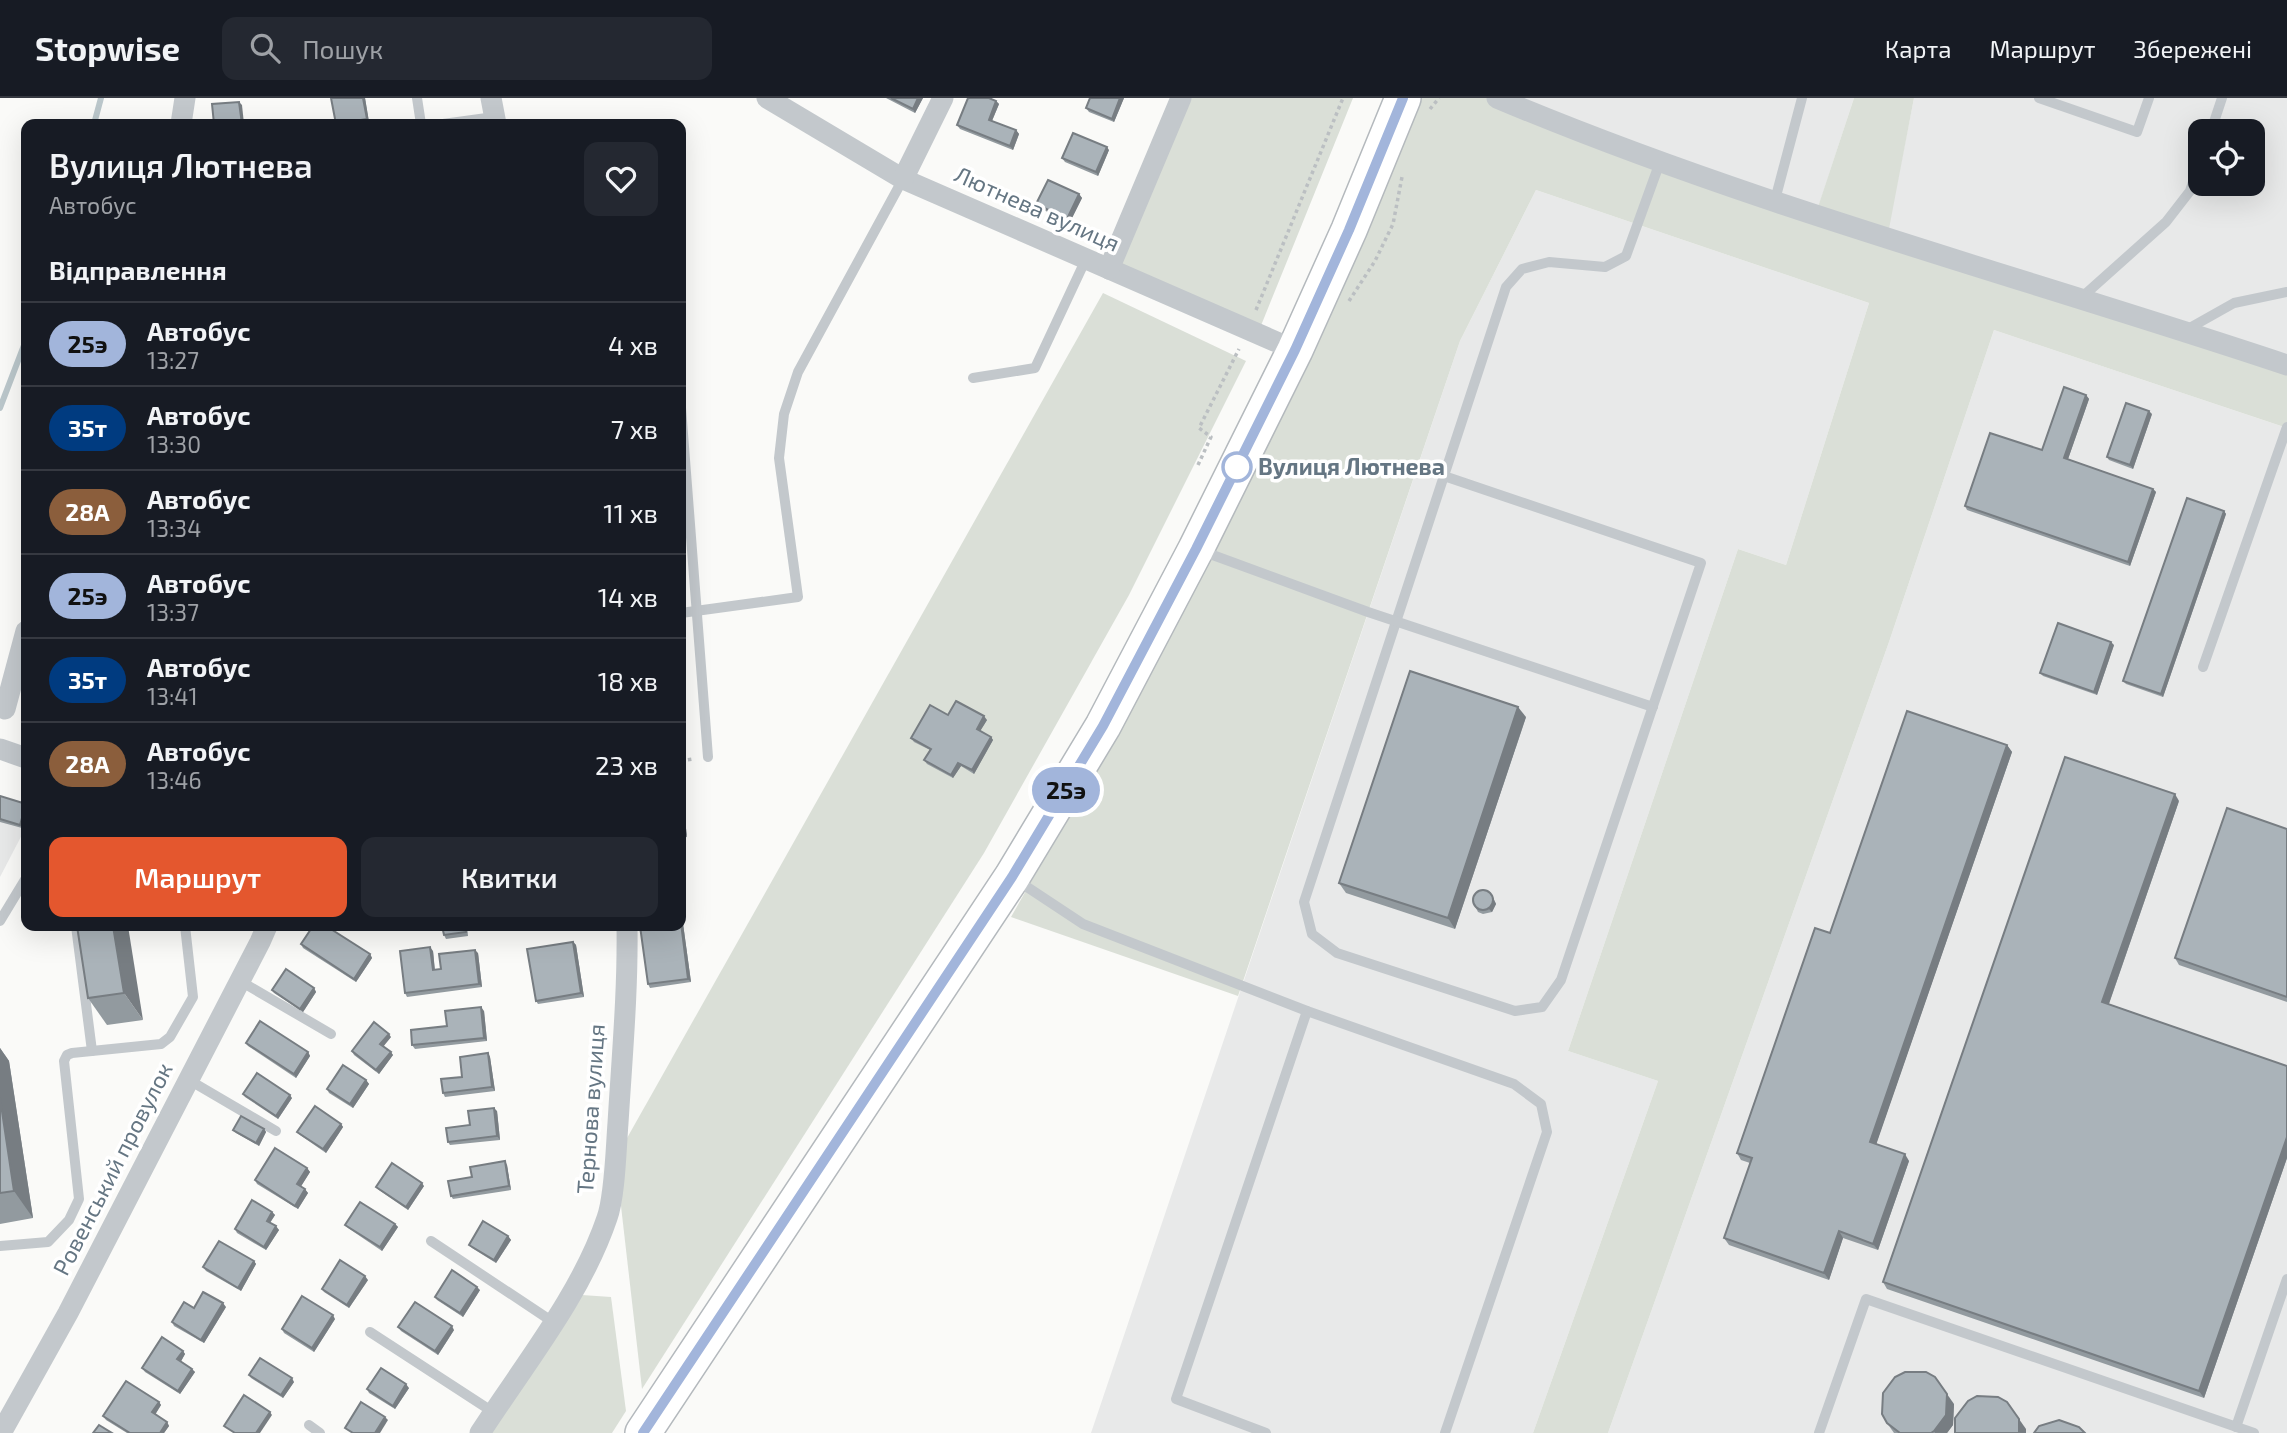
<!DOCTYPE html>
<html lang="uk">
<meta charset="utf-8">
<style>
body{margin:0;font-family:"Exo 2",sans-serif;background:#242831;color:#f1f3f6;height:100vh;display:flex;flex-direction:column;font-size:26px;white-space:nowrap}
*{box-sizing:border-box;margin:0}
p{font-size:23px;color:#9ea1a6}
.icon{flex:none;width:38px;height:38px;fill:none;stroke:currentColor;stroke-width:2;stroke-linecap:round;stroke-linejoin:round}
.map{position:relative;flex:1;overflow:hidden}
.panel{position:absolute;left:21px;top:21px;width:665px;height:812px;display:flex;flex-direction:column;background:#171b24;border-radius:14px;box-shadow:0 7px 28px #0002}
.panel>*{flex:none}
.badge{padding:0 14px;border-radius:23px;font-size:24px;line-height:46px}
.tools{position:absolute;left:2188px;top:21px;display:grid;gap:14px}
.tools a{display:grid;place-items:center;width:77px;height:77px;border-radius:14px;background:#171b24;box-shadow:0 7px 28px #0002;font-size:35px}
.map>.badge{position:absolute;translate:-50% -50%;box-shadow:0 0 0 4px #fff}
h2{padding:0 28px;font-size:26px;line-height:63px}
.round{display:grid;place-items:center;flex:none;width:74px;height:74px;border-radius:14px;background:#242831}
.overview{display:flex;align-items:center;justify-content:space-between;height:119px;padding:0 28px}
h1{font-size:33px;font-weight:600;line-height:52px}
.primary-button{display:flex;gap:14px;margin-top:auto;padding:14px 28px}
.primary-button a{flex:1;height:80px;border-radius:14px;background:#e4572e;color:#fff;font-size:28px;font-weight:600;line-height:80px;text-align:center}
.primary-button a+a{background:#242831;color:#f1f3f6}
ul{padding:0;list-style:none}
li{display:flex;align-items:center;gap:21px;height:84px;padding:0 28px;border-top:2px solid #363941}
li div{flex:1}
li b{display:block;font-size:26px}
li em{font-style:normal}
li .badge{min-width:77px;font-weight:700;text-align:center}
header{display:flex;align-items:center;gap:42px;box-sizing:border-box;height:98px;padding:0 35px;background:#171b24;border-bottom:2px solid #363941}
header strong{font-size:33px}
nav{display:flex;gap:38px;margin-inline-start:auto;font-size:24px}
.search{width:490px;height:63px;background:#242831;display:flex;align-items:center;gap:18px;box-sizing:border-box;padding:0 24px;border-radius:14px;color:#9ea1a6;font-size:26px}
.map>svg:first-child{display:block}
.built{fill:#e8e9e9;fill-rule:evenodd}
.green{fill:#dadfd7}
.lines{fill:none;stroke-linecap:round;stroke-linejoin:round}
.stream{stroke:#bbc7cb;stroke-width:6}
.trunk-casing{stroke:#b4b9bd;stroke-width:38}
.path{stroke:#bbbfc2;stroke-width:3.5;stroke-dasharray:3.5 3.5;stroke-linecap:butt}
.service{stroke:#c3c8cc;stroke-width:10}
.minor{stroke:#c3c8cc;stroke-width:21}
.trunk{stroke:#fff;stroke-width:35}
.wall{fill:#929a9f}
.shaded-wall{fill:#777d82}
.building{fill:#aab3b9;stroke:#777d82;stroke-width:2}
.line-casing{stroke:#fff;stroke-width:16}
.line{stroke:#a2b5db;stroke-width:10}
.stop-dot{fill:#fff;stroke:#a2b5db;stroke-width:3.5}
.labels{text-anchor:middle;stroke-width:7;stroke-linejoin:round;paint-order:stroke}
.street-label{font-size:23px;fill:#657683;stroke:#fff}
.stop-label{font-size:23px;font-weight:bold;fill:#657683;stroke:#fff;text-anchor:start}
</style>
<header>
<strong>Stopwise</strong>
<div class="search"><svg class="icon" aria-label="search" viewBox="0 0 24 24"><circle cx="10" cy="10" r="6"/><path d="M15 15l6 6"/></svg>Пошук</div>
<nav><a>Карта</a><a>Маршрут</a><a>Збережені</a></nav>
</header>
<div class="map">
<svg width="2287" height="1335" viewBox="0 0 2287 1335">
<rect width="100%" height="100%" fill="#fafaf8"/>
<!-- built -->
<g class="built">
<path d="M1514 0H1854L1817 113Z"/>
<path d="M1914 0H2287V267L1887 136ZM2200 33H2252V86H2200Z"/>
<path d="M1536 92 1869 205 1786 467 1738 451 1568 953 1658 983 1533 1335H1091L1460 243Z"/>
<path d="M1994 232 2287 330V1335H1608L1889 544Z"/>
<path d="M0 699 26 706V729L0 779Z"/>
</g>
<!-- green -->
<g class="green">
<path d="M1185 0H1353L1258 235 1114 169Z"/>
<path d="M1416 0H1514L1817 112 1854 0H1914L1888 136 2287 267V330L1994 232 1889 544 1608 1335H1533L1658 983 1568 953 1738 451 1786 467 1869 205 1536 92 1460 243 1238 898 1011 819 1178 524 1305 274Z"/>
<path d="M1103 195 1246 263 1129 497 984 755 642 1291 621 1108 622 1049Z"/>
<path d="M582 1197 611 1199 626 1313 612 1335H491Z"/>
</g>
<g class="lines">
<!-- stream -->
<g class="stream">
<path d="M94 26 101 0"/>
<path d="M0 310 26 242"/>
</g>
<defs>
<path id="trunk" d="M643 1335 1012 779 1103 628 1196 451 1295 252 1349 132 1403 0"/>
</defs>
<!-- trunk casing -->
<use href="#trunk" class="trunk-casing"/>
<!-- path -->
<g class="path">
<path d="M1430 11 1439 0"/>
<path d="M1349 203 1375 163 1393 126 1402 79"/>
<path d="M1256 212 1343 0"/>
<path d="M1198 367 1211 339 1199 330 1239 251"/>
<path d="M681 663 693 661"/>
</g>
<!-- service -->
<g class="service">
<path d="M417 0 421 26"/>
<path d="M2039 0 2137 34 2149 0"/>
<path d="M443 26 494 19"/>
<path d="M2211 33 2222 0"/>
<path d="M1775 102 1802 0"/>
<path d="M2081 200 2166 124 2190 93 2200 64"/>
<path d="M2186 232 2234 205 2287 194"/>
<path d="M973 280 1035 270 1086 161"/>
<path d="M681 310 708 659"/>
<path d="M1444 378 1701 465 1561 882 1542 909 1515 913 1337 855 1312 836 1304 804 1506 189 1522 171 1549 164 1605 169 1626 158 1660 64"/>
<path d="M1199 452 1368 514 1653 609"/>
<path d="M681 515 798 499 779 360 784 316 798 274 903 81"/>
<path d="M2203 569 2287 329"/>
<path d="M1015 781 1083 826 1307 913 1514 986 1541 1006 1547 1034 1445 1335"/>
<path d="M0 823 26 780"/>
<path d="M76 828 92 953"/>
<path d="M240 883 331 936"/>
<path d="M189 982 276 1033"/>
<path d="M431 1143 553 1224"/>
<path d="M0 1148 48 1144 69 1122 79 1101 64 963 67 957 72 955 161 946 170 939 193 899 185 828"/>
<path d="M370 1234 493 1314"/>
<path d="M309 1327 320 1335"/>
<path d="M2236 1329 2287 1181"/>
<path d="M1266 1335 1176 1301 1307 913"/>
<path d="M1819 1335 1866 1201 2254 1335"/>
</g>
<!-- minor -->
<g class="minor">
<path d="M491 0 496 26"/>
<path d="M767 0 903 81 1295 252"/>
<path d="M1497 0C1753 108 2024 179 2287 267"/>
<path d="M181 26 185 0"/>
<path d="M903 81 943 0"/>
<path d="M1109 171 1181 0"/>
<path d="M5 611 26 533"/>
<path d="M0 651 26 660"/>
<path d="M1 1335 68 1215 260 844 267 828"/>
<path d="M480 1335C524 1267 581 1197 607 1120 615 1098 616 1050 618 1025 622 959 628 893 627 828"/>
</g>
<!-- trunk -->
<use href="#trunk" class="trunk"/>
</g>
<!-- wall -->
<g class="wall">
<path d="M331 0H365L369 24 358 26H336Z"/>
<path d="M886 0H923L915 15Z"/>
<path d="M1090 0H1124L1114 24 1089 14 1086 10Z"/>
<path d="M996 3 999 6 992 23 1016 32 1019 36 1013 52 960 31 957 27Z"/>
<path d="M1109 52 1098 78 1065 64 1062 60Z"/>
<path d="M1079 96 1082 100 1070 124 1039 110 1036 106Z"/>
<path d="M2086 297 2089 301 2068 361 2153 391 2156 394 2130 468 1967 412 1965 408 2042 352Z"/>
<path d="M2152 316 2133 371 2109 362 2107 359Z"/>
<path d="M2224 413 2226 416 2163 599 2126 586 2123 583Z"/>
<path d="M2114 547 2097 597 2043 578 2040 575Z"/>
<path d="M948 617 987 622 980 633 991 639 993 642 974 676 961 668 953 680 927 666 924 662 930 652 914 644 911 640Z"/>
<path d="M1526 619 1455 831 1346 795 1339 785Z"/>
<path d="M2007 647 2012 654 1876 1046 1909 1063 1878 1152 1843 1140 1829 1182 1729 1147 1724 1140 1750 1065 1741 1062 1737 1055 1830 835Z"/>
<path d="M681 689 687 739 681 740Z"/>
<path d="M0 698 22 730 0 724Z"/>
<path d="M2179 703 2109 906 2287 968V1060L2204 1300 1887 1191 1883 1184Z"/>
<path d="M2287 731V904L2179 867 2175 860Z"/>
<path d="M1492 797 1496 806 1492 814 1483 816 1478 814 1476 810Z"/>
<path d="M681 811 691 884 650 890 648 886 681 828Z"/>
<path d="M77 828 143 922 107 927 88 900Z"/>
<path d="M442 828H467L468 838 446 841 444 837Z"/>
<path d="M573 844 576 847 584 899 538 906 536 903Z"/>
<path d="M301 846 370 856 372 860 356 884 303 850Z"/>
<path d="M433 853 435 872 441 871 478 855 482 889 407 899 405 895Z"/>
<path d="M314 890 316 894 303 914 274 895 272 892Z"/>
<path d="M484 913 487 943 415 951 412 947 447 928Z"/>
<path d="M391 939 383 948 393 957 379 976 354 957 352 953Z"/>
<path d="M246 945 308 954 310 958 296 980 248 948Z"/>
<path d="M0 950 9 963 33 1120 0 1126Z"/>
<path d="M488 955 490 959 495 993 445 999 443 995Z"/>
<path d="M366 982 369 986 353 1010 329 995 327 991Z"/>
<path d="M243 996 292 1000 278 1021 245 999Z"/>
<path d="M497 1013 500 1042 450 1047 448 1044 470 1027Z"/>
<path d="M341 1026 343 1029 326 1055 300 1037 297 1034Z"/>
<path d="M264 1031 266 1034 259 1048 236 1035 233 1032Z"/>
<path d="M507 1067 511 1092 453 1101 451 1098 472 1079Z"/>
<path d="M307 1070 310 1074 301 1088 308 1095 298 1111 257 1086 255 1082Z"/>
<path d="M424 1088 408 1112 379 1092 376 1089Z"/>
<path d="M272 1114 275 1117 270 1125 279 1132 266 1152 237 1135 235 1131Z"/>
<path d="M395 1126 398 1129 382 1153 348 1130 345 1127Z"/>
<path d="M508 1138 511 1142 496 1165 472 1150 469 1147Z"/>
<path d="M254 1163 256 1166 241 1193 206 1173 203 1169Z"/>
<path d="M368 1182 349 1210 324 1194 322 1191Z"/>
<path d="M480 1192 463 1219 437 1202 435 1199Z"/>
<path d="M226 1209 204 1245 174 1228 172 1224Z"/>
<path d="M335 1221 314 1254 284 1235 282 1231Z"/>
<path d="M398 1229 454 1232 438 1257 401 1233Z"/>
<path d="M183 1253 185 1256 181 1263 195 1274 180 1296 145 1274 142 1270Z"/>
<path d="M249 1277 294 1284 283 1300 251 1280Z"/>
<path d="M409 1290 395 1311 369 1295 367 1291Z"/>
<path d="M159 1304 161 1307 155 1317 167 1324 169 1328 164 1335H127L106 1322 103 1318Z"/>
<path d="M1954 1306 1953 1327 1947 1335H1894L1887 1325Z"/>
</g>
<!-- shaded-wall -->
<g class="shaded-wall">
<path d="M363 0H365L369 24 367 21Z"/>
<path d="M918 0H923L915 15 913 11Z"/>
<path d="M1120 0H1124L1114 24 1112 21Z"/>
<path d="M996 3 999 6 991 25 989 22Z"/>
<path d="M239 4 242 7 244 26H242Z"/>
<path d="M1016 32 1019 36 1013 52 1010 48Z"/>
<path d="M1107 49 1109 52 1098 78 1096 74Z"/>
<path d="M1079 96 1082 100 1070 124 1067 121Z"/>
<path d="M2086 297 2089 301 2067 364 2064 360Z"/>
<path d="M2149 313 2152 316 2133 371 2130 367Z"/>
<path d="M2153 391 2156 394 2130 468 2128 464Z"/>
<path d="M2224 413 2226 416 2163 599 2161 596Z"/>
<path d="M2111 544 2114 547 2097 597 2094 594Z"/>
<path d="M1518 609 1526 619 1455 831 1448 820Z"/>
<path d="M984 618 987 622 979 635 977 631Z"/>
<path d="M991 639 993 642 974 676 972 672Z"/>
<path d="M2007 647 2012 654 1875 1050 1870 1044Z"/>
<path d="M958 665 961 668 953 680 951 677Z"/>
<path d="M681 689 687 739 685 735 681 703Z"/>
<path d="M2175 696 2179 703 2107 911 2102 904Z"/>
<path d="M26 706V717L22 730 20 727Z"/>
<path d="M1490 794 1496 806 1492 814 1489 811Z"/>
<path d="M681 811 691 884 688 881 681 825Z"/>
<path d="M113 828H128L143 922 124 895Z"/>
<path d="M573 844 576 847 584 899 581 895Z"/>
<path d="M430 849 433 853 435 875 433 872Z"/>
<path d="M475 852 478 855 482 889 479 886Z"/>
<path d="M370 856 372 860 356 884 354 881Z"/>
<path d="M314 890 316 894 303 914 300 911Z"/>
<path d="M481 909 484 913 487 943 484 940Z"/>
<path d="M389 936 391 939 383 949 380 946Z"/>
<path d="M0 950 9 963 33 1120 14 1093 0 1000Z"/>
<path d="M308 954 310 958 296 980 294 976Z"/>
<path d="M391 954 393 957 379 976 376 972Z"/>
<path d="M488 955 490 959 495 993 492 989Z"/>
<path d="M366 982 369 986 353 1010 350 1006Z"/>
<path d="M290 997 292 1000 278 1021 276 1018Z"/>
<path d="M494 1010 497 1013 500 1042 497 1038Z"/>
<path d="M341 1026 343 1029 326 1055 323 1051Z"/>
<path d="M264 1031 266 1034 259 1048 256 1045Z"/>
<path d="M2287 1039V1060L2204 1300 2199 1293Z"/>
<path d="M1905 1056 1909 1063 1878 1152 1873 1146Z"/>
<path d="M505 1063 507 1067 511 1092 509 1088Z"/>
<path d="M307 1070 310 1074 300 1090 297 1086Z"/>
<path d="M422 1085 424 1088 408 1112 406 1109Z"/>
<path d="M305 1091 308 1095 298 1111 295 1108Z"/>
<path d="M272 1114 275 1117 269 1126 267 1123Z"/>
<path d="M395 1126 398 1129 382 1153 380 1149Z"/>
<path d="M276 1128 279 1132 266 1152 264 1149Z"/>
<path d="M1839 1133 1843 1140 1829 1182 1824 1175Z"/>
<path d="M508 1138 511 1142 496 1165 494 1162Z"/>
<path d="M254 1163 256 1166 241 1193 238 1190Z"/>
<path d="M365 1178 368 1182 349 1210 347 1207Z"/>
<path d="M477 1189 480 1192 463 1219 460 1215Z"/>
<path d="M223 1205 226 1209 204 1245 201 1242Z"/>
<path d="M333 1217 335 1221 314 1254 312 1250Z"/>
<path d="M452 1228 454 1232 438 1257 435 1253Z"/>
<path d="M183 1253 185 1256 180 1265 177 1261Z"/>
<path d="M192 1271 195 1274 180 1296 178 1293Z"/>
<path d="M292 1280 294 1284 283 1300 281 1297Z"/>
<path d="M406 1286 409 1290 395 1311 393 1308Z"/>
<path d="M1947 1296 1954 1306 1953 1327 1947 1335H1935L1934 1333Z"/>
<path d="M159 1304 161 1307 154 1318 152 1314Z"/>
<path d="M270 1314 272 1317 260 1335H256Z"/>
<path d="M385 1319 388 1322 380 1335H375Z"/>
<path d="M2019 1321 2026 1331V1335H2019Z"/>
<path d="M167 1324 169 1328 164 1335H160Z"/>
</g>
<!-- building -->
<g class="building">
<path d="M331 0H363L367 21 336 26Z"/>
<path d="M891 0H918L913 11Z"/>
<path d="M968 0H989L996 3 989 22 1016 32 1010 48 957 27Z"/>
<path d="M1090 0H1120L1112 21 1086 10Z"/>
<path d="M239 4 242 26H214L212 6Z"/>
<path d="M1073 35 1107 49 1096 74 1062 60Z"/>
<path d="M1048 82 1079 96 1067 121 1036 106Z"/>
<path d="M2064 289 2086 297 2064 360 2153 391 2128 464 1965 408 1990 335 2042 352Z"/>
<path d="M2126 305 2149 313 2130 367 2107 359Z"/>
<path d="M2187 400 2224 413 2161 596 2123 583Z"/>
<path d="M2058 525 2111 544 2094 594 2040 575Z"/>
<path d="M1410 573 1518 609 1448 820 1339 785Z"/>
<path d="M956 603 984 618 977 631 991 639 972 672 958 665 951 677 924 662 931 651 911 640 930 607 948 617Z"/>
<path d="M1907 613 2007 647 1870 1044 1905 1056 1873 1146 1839 1133 1824 1175 1724 1140 1752 1060 1737 1055 1815 830 1830 835Z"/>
<path d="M26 621V633L23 632Z"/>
<path d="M2065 659 2175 696 2102 904 2287 968V1039L2199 1293 1883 1184Z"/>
<path d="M0 698 26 706 20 727 0 721Z"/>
<path d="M681 703 685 735 681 736Z"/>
<path d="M2227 710 2287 731V899L2175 860Z"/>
<circle cx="1483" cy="802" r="10"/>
<path d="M681 825 688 881 648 886 640 828H681Z"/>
<path d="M77 828H113L124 895 88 900Z"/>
<path d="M313 828H326L370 856 354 881 301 846Z"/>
<path d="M442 828H465L466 834 444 837Z"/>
<path d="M573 844 581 895 536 903 527 851Z"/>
<path d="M430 849 433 872 441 871 439 856 475 852 479 886 405 895 400 853Z"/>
<path d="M286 871 314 890 300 911 272 892Z"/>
<path d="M481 909 484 940 412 947 411 932 447 928 445 913Z"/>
<path d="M260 923 308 954 294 976 246 945Z"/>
<path d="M374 924 389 936 380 946 391 954 376 972 352 953Z"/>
<path d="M488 955 492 989 443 995 441 981 462 979 460 959Z"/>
<path d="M343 967 366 982 350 1006 327 991Z"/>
<path d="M257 975 290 997 276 1018 243 996Z"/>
<path d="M0 1000 14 1093 0 1095Z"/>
<path d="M315 1008 341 1026 323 1051 297 1034Z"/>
<path d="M494 1010 497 1038 448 1044 446 1030 470 1027 468 1013Z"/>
<path d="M241 1018 264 1031 256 1045 233 1032Z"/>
<path d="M275 1050 307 1070 297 1086 305 1091 295 1108 255 1082Z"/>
<path d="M505 1063 509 1088 451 1098 448 1083 472 1079 470 1069Z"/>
<path d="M392 1065 422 1085 406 1109 376 1089Z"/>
<path d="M252 1102 272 1114 267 1123 276 1128 264 1149 235 1131Z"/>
<path d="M360 1104 395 1126 380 1149 345 1127Z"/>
<path d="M483 1123 508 1138 494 1162 469 1147Z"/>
<path d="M219 1143 254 1163 238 1190 203 1169Z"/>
<path d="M340 1162 365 1178 347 1207 322 1191Z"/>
<path d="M452 1172 477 1189 460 1215 435 1199Z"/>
<path d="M203 1194 223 1205 201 1242 172 1224 184 1204 194 1210Z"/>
<path d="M302 1198 333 1217 312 1250 282 1231Z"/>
<path d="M415 1204 452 1228 435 1253 398 1229Z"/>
<path d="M162 1239 183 1253 177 1261 192 1271 178 1293 142 1270Z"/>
<path d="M260 1260 292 1280 281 1297 249 1277Z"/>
<path d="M381 1270 406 1286 393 1308 367 1291Z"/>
<path d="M1905 1274H1926L1935 1279 1947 1296 1946 1317 1934 1333 1931 1335H1900L1887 1325 1882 1316 1883 1295 1895 1279Z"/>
<path d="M126 1283 159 1304 152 1314 167 1324 160 1335H130L103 1318Z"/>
<path d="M244 1297 270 1314 256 1335H235L224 1328Z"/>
<path d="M1977 1298 1998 1299 2007 1304 2019 1321V1335H1955V1320L1968 1303Z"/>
<path d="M361 1304 385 1319 375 1335H353L345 1330Z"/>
<path d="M2059 1322 2079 1329 2085 1335H2034L2039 1328Z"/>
<path d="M99 1327 112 1335H93Z"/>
</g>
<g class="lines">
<defs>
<path id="line" d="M643 1335 1012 779 1103 628 1196 451 1295 252 1349 132 1403 0"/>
</defs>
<!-- line casing -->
<use href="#line" class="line-casing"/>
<!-- line -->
<use href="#line" class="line"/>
</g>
<!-- markers -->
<circle class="stop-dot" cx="1237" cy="369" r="14"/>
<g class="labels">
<!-- street labels -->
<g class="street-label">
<text transform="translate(1037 111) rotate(24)" y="8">Лютнева вулиця</text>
<text transform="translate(591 1011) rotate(-86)" y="8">Тернова вулиця</text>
<text transform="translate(113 1071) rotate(-63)" y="8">Ровенський провулок</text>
</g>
<!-- stop labels -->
<g class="stop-label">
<text x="1258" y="377">Вулиця Лютнева</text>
</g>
</g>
</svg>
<div class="tools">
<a><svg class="icon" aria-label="locate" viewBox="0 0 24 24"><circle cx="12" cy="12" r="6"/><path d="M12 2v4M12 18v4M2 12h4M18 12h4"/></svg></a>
</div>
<b class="badge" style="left:1066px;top:692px;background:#a2b5db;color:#111">25э</b>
<section class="panel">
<div class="overview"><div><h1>Вулиця Лютнева</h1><p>Автобус</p></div><a class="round"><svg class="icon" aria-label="heart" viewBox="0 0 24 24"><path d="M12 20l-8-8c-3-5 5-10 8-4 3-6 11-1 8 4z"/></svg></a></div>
<h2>Відправлення</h2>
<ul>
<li><span class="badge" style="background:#a2b5db;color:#111">25э</span><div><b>Автобус</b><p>13:27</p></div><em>4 хв</em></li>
<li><span class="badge" style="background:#003b80;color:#fff">35т</span><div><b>Автобус</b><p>13:30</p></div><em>7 хв</em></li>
<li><span class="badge" style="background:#8b5e3c;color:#fff">28А</span><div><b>Автобус</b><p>13:34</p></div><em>11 хв</em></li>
<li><span class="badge" style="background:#a2b5db;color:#111">25э</span><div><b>Автобус</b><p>13:37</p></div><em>14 хв</em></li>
<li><span class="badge" style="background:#003b80;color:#fff">35т</span><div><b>Автобус</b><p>13:41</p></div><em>18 хв</em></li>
<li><span class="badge" style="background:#8b5e3c;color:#fff">28А</span><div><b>Автобус</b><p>13:46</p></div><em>23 хв</em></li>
</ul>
<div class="primary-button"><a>Маршрут</a><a>Квитки</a></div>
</section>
</div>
